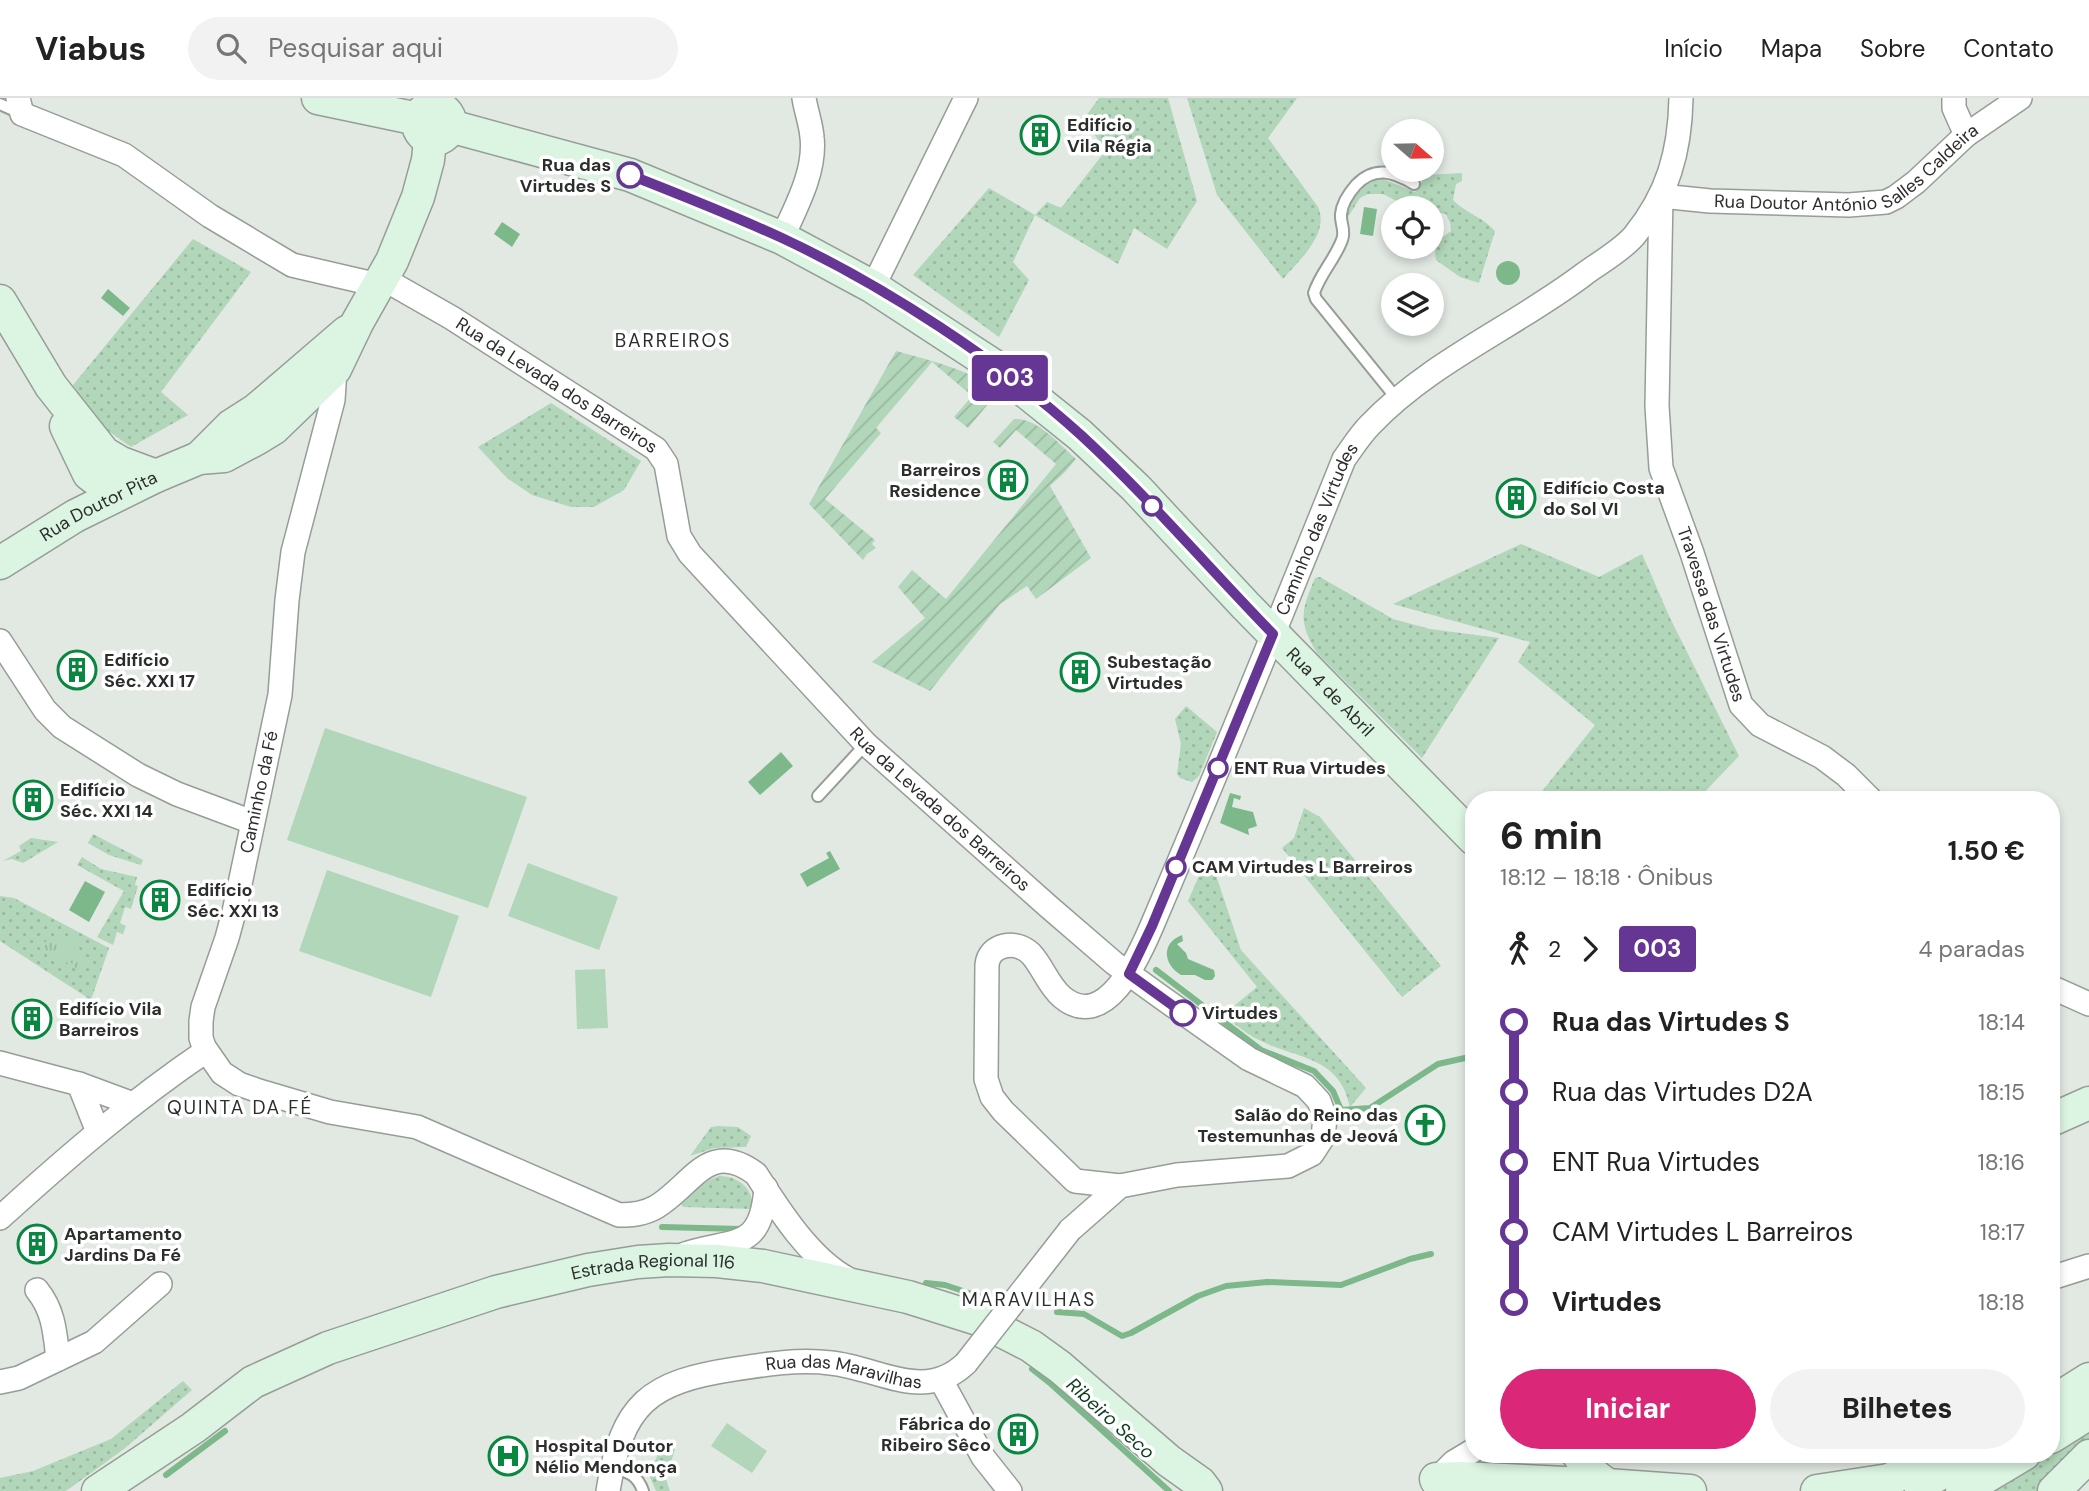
<!DOCTYPE html>
<html lang="pt">
<meta charset="utf-8">
<style>
body{margin:0;font-family:"DM Sans",sans-serif;background:#f2f2f2;color:#222;height:100vh;display:flex;flex-direction:column;font-size:26px;white-space:nowrap}
*{box-sizing:border-box;margin:0}
p{font-size:23px;color:#767676}
.icon{flex:none;width:38px;height:38px;fill:none;stroke:currentColor;stroke-width:2;stroke-linecap:round;stroke-linejoin:round}
.map{position:relative;flex:1;overflow:hidden}
.drawer{position:absolute;left:1465px;top:693px;width:595px;height:672px;display:flex;flex-direction:column;background:#fff;border-radius:28px;box-shadow:0 4px 10px #0003}
.drawer>*{flex:none}
.badge{padding:0 14px;border-radius:5px;font-size:24px;line-height:46px}
.needle{width:46px;rotate:110deg}
.tools{position:absolute;left:1381px;top:21px;display:grid;gap:14px}
.tools a{display:grid;place-items:center;width:63px;height:63px;border-radius:50%;background:#fff;box-shadow:0 4px 10px #0003;font-size:35px}
.map>.badge{position:absolute;translate:-50% -50%;box-shadow:0 0 0 4px #fff}
.legs{display:flex;align-items:center;gap:10px;height:77px;padding:0 35px;font-size:23px}
.legs p{margin-inline-start:auto}
.summary{display:flex;align-items:center;justify-content:space-between;height:119px;padding:0 35px}
h1{font-size:38px;font-weight:700;line-height:52px}
.button{display:flex;gap:14px;margin-top:auto;padding:14px 35px}
.button a{flex:1;height:80px;border-radius:42px;background:#db2777;color:#fff;font-size:28px;font-weight:700;line-height:80px;text-align:center}
.button a+a{background:#f2f2f2;color:#222}
ul{padding:0 35px;list-style:none}
li{display:flex;align-items:center;gap:24px;height:70px;font-size:26px}
li i{display:grid;place-items:center;width:10px;height:100%;margin:0 9px;background:currentColor}
li i::after{content:'';width:18px;height:18px;margin:-9px;border:5px solid;border-radius:50%;background:#fff}
li p{margin-inline-start:auto}
li:first-child i{background:linear-gradient(#0000 50%,currentColor 0)}
li:last-child i{background:linear-gradient(currentColor 50%,#0000 0)}
header{display:flex;align-items:center;gap:42px;box-sizing:border-box;height:98px;padding:0 35px;background:#fff;border-bottom:2px solid #e0e0e0}
header strong{font-size:33px}
nav{display:flex;gap:38px;margin-inline-start:auto;font-size:24px}
.search{width:490px;height:63px;background:#f2f2f2;display:flex;align-items:center;gap:18px;box-sizing:border-box;padding:0 24px;border-radius:38px;color:#767676;font-size:26px}
.map>svg:first-child{display:block}
.grass{fill:url(#grass-dots)}
.park{fill:url(#park-tufts)}
.garden{fill:url(#garden-furrows)}
.pitch{fill:#b1d6b9}
.water{fill:#7db88b}
.lines{fill:none;stroke-linecap:round;stroke-linejoin:round}
.stream{stroke:#7db88b;stroke-width:6}
.lane-casing{stroke:#969d97;stroke-width:14}
.street-casing{stroke:#969d97;stroke-width:26}
.secondary-casing{stroke:#969d97;stroke-width:35}
.lane{stroke:#fff;stroke-width:10}
.street{stroke:#fff;stroke-width:23}
.secondary{stroke:#dbf5e2;stroke-width:32}
.street-bridge-casing{stroke:#969d97;stroke-width:26;stroke-linecap:butt}
.street-bridge{stroke:#fff;stroke-width:23}
.line-1-casing{stroke:#fff;stroke-width:16}
.line-1{stroke:#663695;stroke-width:10}
.stop-1-dot{fill:#fff;stroke:#663695;stroke-width:3.5}
.labels{text-anchor:middle;stroke-width:7;stroke-linejoin:round;paint-order:stroke}
.poi-label{font-size:18px;font-weight:bold;fill:#2c2e2c;stroke:#fff;text-anchor:start}
.street-label{font-size:18px;fill:#2c2e2c;stroke:#fff}
.stop-label{font-size:18px;font-weight:bold;fill:#2c2e2c;stroke:#fff;text-anchor:start}
.neighbourhood-label{font-size:19px;letter-spacing:2px;fill:#2c2e2c;stroke:#fff}
.water-label{font-size:19px;font-style:italic;fill:#0e3c1e;stroke:#fff}
</style>
<header>
<strong>Viabus</strong>
<div class="search"><svg class="icon" aria-label="search" viewBox="0 0 24 24"><circle cx="10" cy="10" r="6"/><path d="M15 15l6 6"/></svg>Pesquisar aqui</div>
<nav><a>Início</a><a>Mapa</a><a>Sobre</a><a>Contato</a></nav>
</header>
<div class="map">
<svg width="2089" height="1393" viewBox="0 0 2089 1393">
<defs>
<pattern id="grass-dots" width="8" height="8" patternUnits="userSpaceOnUse" patternTransform="scale(1.75)"><rect width="8" height="8" fill="#b1d6b9"/><path d="M2 2h.1M6 6h.1" fill="none" stroke="#98b89f" stroke-width="1.8" stroke-linecap="round"/></pattern>
<pattern id="park-tufts" width="24" height="20" patternUnits="userSpaceOnUse" patternTransform="scale(1.75)"><rect width="24" height="20" fill="#b1d6b9"/><path d="M3 7l-1-3M5 7V3M7 7l1-3M15 17l-1-3M17 17v-4M19 17l1-3" fill="none" stroke="#98b89f"/></pattern>
<pattern id="garden-furrows" width="10" height="10" patternUnits="userSpaceOnUse" patternTransform="scale(1.75)"><rect width="10" height="10" fill="#b1d6b9"/><path d="M-1 1l2-2M0 10L10 0M9 11l2-2" fill="none" stroke="#98b89f"/></pattern>
</defs>
<rect width="100%" height="100%" fill="#e2e9e3"/>
<!-- grass -->
<g class="grass">
<path d="M1099 0H1168L1197 103 1167 151 1134 130 1118 166 1035 117 1013 164 1029 182 999 239 913 177 989 90 1035 117 1047 104 1061 110 1106 52 1083 22Z"/>
<path d="M1187 0H1297L1268 40 1318 109C1330 136 1299 162 1283 181L1217 97Z"/>
<path d="M1462 75V83L1456 86 1453 102C1465 115 1483 119 1495 133L1479 185 1460 179 1436 162C1433 147 1439 141 1451 133L1450 125 1446 116 1432 113V110H1410L1383 96H1368L1360 100 1348 119 1345 117C1353 99 1362 87 1380 80L1415 94 1426 77Z"/>
<path d="M193 141 251 174 161 294 188 317 131 349 104 330 90 316 73 287Z"/>
<path d="M551 305 641 363 624 392 594 409H571L532 397 507 380 478 349Z"/>
<path d="M1521 446 1599 479 1642 456 1670 520 1739 658 1697 702H1535L1595 627 1518 564 1530 544 1393 506Z"/>
<path d="M1320 479 1393 521 1430 531 1499 540 1422 660 1317 555C1298 523 1301 513 1315 480Z"/>
<path d="M1186 608 1217 634 1199 678 1192 684 1180 680 1177 676 1181 646 1175 621Z"/>
<path d="M1304 710 1320 719 1441 868 1402 899 1282 750 1294 740Z"/>
<path d="M93 736 143 762 141 767 109 757 88 745Z"/>
<path d="M31 740 58 744 23 765 12 761 3 763 21 753 19 748Z"/>
<path d="M82 759 101 771 137 779 135 787 138 788 131 811 125 809 120 825 126 828 123 836 117 834 113 847 97 839 124 793 77 767Z"/>
<path d="M1211 762 1241 852 1366 990 1350 1009C1340 958 1297 961 1259 942 1246 936 1234 925 1223 917L1257 889 1188 803 1205 764Z"/>
<path d="M0 798 14 800 109 850 91 902 0 843Z"/>
<path d="M718 1028 738 1029 751 1038 746 1049 714 1050 690 1058 711 1029Z"/>
<path d="M719 1078C738 1078 755 1091 752 1111L683 1109 681 1106C693 1095 703 1083 719 1078Z"/>
<path d="M183 1283 192 1292 124 1351 66 1393H0V1380L33 1373 111 1341Z"/>
<path d="M2089 1334V1343L2037 1393H1988Z"/>
<path d="M666 1344 671 1345 675 1351 666 1381 670 1393H656L649 1377 661 1349Z"/>
</g>
<!-- park -->
<path class="park" d="M65 838C76 840 80 846 80 856L89 862V868L85 872 75 870 72 865C63 868 57 863 53 855H46L42 846 48 842 55 845Z"/>
<!-- garden -->
<g class="garden">
<path d="M896 253C914 258 963 270 976 281 984 286 988 296 989 305L968 330 954 319 972 298 932 264 876 330 881 335 825 401 875 442 872 446 876 450 867 456 863 462 809 406Z"/>
<path d="M1014 321C1037 319 1059 346 1076 361L1065 374 1050 388 1091 460 1036 501 1027 488 1000 506 930 593 872 564 925 520 898 489 912 472 946 501 1056 366 1016 332 1000 350 993 344Z"/>
</g>
<!-- pitch -->
<g class="pitch">
<path d="M325 630 527 699 488 810 287 742Z"/>
<path d="M528 765 618 799 599 852 508 818Z"/>
<path d="M327 772 459 818 431 899 299 853Z"/>
<path d="M605 871 608 930 577 931 575 872Z"/>
<path d="M727 1325 767 1353 752 1375 711 1348Z"/>
</g>
<!-- water -->
<g class="water">
<path d="M1364 109 1377 111 1373 138 1360 136Z"/>
<path d="M502 124 520 136 512 149 494 136Z"/>
<circle cx="1508" cy="175" r="12"/>
<path d="M108 191 130 210 123 218 101 200Z"/>
<path d="M781 654 793 668 760 697 748 684Z"/>
<path d="M1230 695 1241 698 1240 702 1234 700 1232 709 1253 714 1257 728 1248 731 1249 737 1220 725Z"/>
<path d="M830 753 840 771 807 789 800 776 829 760 826 755Z"/>
<path d="M85 783 105 794 89 824 69 812Z"/>
<path d="M1182 837 1183 843 1177 846 1186 855 1188 861 1214 872 1215 878 1212 882H1205L1195 877H1181C1163 866 1161 845 1182 837Z"/>
</g>
<g class="lines">
<!-- stream -->
<g class="stream">
<path d="M1156 872 1261 952 1314 973 1333 993 1341 1012 1370 1010 1438 966 1474 958"/>
<path d="M662 1129 741 1131"/>
<path d="M926 1185 945 1187 984 1200"/>
<path d="M1057 1214 1084 1216 1122 1238 1131 1235 1198 1198 1226 1188 1267 1184 1341 1187 1410 1161 1431 1156"/>
<path d="M1032 1271 1051 1286 1169 1393"/>
<path d="M166 1377 225 1333"/>
</g>
<defs>
<g id="lane">
<path d="M0 6 20 15"/>
<path d="M1397 301 1316 201 1314 195C1320 176 1335 161 1342 142 1346 133 1340 125 1341 116 1342 105 1349 95 1356 87 1374 68 1393 73 1414 86"/>
<path d="M818 698 866 646"/>
<path d="M612 1369C628 1374 637 1376 643 1393"/>
</g>
<g id="street">
<path d="M18 0 22 16 124 57 210 118 292 167 378 187"/>
<path d="M1954 0V10L1966 37"/>
<path id="s1" d="M1661 98 1657 308 1661 370 1692 455 1741 607 1760 627 1822 659 1846 677 1871 702"/>
<path id="s2" d="M1661 98 1710 103 1849 107 1886 104 1896 99 1916 84 1966 37 2020 0"/>
<path d="M782 140C796 109 816 73 812 39 811 26 806 13 804 0"/>
<path id="s3" d="M382 180 452 220 656 351 666 366 679 438 690 456 866 646 1049 809 1114 865 1161 899 1249 961 1305 988 1319 1003 1325 1020 1323 1039 1312 1056 1288 1068 1177 1077 1120 1088 1070 1132"/>
<path d="M873 189 966 0"/>
<path d="M335 271 333 302 293 454 287 502 280 597 234 814 227 840 203 909 201 923V940L204 949 222 975 239 986 259 993 330 1014 417 1029 619 1117C632 1117 644 1116 656 1109 692 1088 708 1040 756 1076 779 1112 810 1161 848 1181"/>
<path d="M0 543 45 612 62 629 138 677 177 696 252 724"/>
<path d="M2051 889 2089 906"/>
<path d="M0 965 79 986 133 1006"/>
<path d="M79 986 98 1034"/>
<path id="s4" d="M1120 1088 1075 1083 1003 1013 992 999 986 981 987 867C989 846 1016 841 1031 856 1043 869 1048 887 1062 899 1105 935 1138 860 1151 830 1217 675 1281 518 1344 361 1352 350 1360 337 1370 327 1430 264 1514 229 1583 177 1599 165 1621 153 1634 138 1668 96 1680 54 1681 0"/>
<path d="M0 1120C66 1060 132 1003 206 953"/>
<path d="M685 1156C734 1140 761 1154 766 1090"/>
<path d="M2051 1180 2089 1168"/>
<path d="M37 1192C54 1213 55 1235 58 1261"/>
<path d="M941 1282 983 1359 1010 1393"/>
<path d="M0 1284 19 1280 94 1244 160 1186"/>
<path d="M1433 1385 1454 1364 1474 1352"/>
<path id="s5" d="M608 1393C622 1305 649 1284 735 1271 767 1266 799 1261 831 1265 879 1270 925 1305 966 1265"/>
</g>
<g id="secondary">
<path d="M318 0 418 21"/>
<circle cx="434" cy="25" r="16"/>
<path id="s6" d="M450 28 630 77 782 140 873 189 994 268 1080 337 1136 390 1245 507 1474 741"/>
<path d="M0 203 51 288 104 355 121 365 156 378"/>
<path d="M66 328 89 376 117 397"/>
<path d="M199 360 231 328 256 312 347 234"/>
<path id="s7" d="M0 465 75 418 156 378 199 360 224 358 256 341 274 330 335 271 357 225 392 163 418 99 428 62 430 42"/>
<path d="M2051 1022 2089 1005"/>
<path d="M2051 1305 2089 1281"/>
<path d="M2051 1339 2089 1315"/>
<path d="M1578 1356 1589 1373 1607 1387"/>
<path d="M1436 1381 1460 1380 1607 1387 1690 1393"/>
<path d="M1920 1387 1974 1356"/>
<path id="s8" d="M98 1393 193 1330 253 1284 328 1250 496 1194 588 1172 638 1164 669 1162 717 1163 763 1168 908 1199 978 1221 1031 1248 1060 1269 1169 1363 1200 1385 1206 1393"/>
<path d="M1817 1393 1889 1382"/>
<path d="M1869 1393 1937 1356"/>
<path d="M1962 1393 2024 1356"/>
<path d="M2054 1393 2089 1358"/>
</g>
</defs>
<!-- lane casing -->
<use href="#lane" class="lane-casing"/>
<!-- street casing -->
<use href="#street" class="street-casing"/>
<!-- secondary casing -->
<use href="#secondary" class="secondary-casing"/>
<!-- lane -->
<use href="#lane" class="lane"/>
<!-- street -->
<use href="#street" class="street"/>
<!-- secondary -->
<use href="#secondary" class="secondary"/>
<defs>
<path id="street-bridge" d="M966 1265 1070 1132"/>
</defs>
<!-- street-bridge casing -->
<use href="#street-bridge" class="street-bridge-casing"/>
<!-- street-bridge -->
<use href="#street-bridge" class="street-bridge"/>
</g>
<g class="lines">
<defs>
<path id="line-1" d="M630 77C681 97 732 117 782 140 883 187 1000 263 1082 338 1149 400 1209 470 1273 536L1152 828 1129 876 1183 915"/>
</defs>
<!-- line-1 casing -->
<use href="#line-1" class="line-1-casing"/>
<!-- line-1 -->
<use href="#line-1" class="line-1"/>
</g>
<!-- icons -->
<defs>
<symbol id="building-ring" viewBox="-11 -11 22 22"><circle r="9.5" fill="#fff" stroke="#098741" stroke-width="1.5"/><path d="M-4-6H4V6H1V3H-1V6H-4ZM-2.5-4.3h1.7v1.8h-1.7ZM.8-4.3h1.7v1.8H.8ZM-2.5-1h1.7V.8h-1.7ZM.8-1h1.7V.8H.8Z" fill="#098741"/></symbol>
<symbol id="church-ring" viewBox="-11 -11 22 22"><circle r="9.5" fill="#fff" stroke="#098741" stroke-width="1.5"/><path d="M-1.2-6h2.4v3.5h3.3v2.4h-3.3V6h-2.4V-.1h-3.3v-2.4h3.3Z" fill="#098741"/></symbol>
<symbol id="hospital-ring" viewBox="-11 -11 22 22"><circle r="9.5" fill="#fff" stroke="#098741" stroke-width="1.5"/><path d="M-5-5h3v3.5h4V-5h3V5h-3V1.5h-4V5h-3Z" fill="#098741"/></symbol>
</defs>
<g fill-rule="evenodd">
<use href="#building-ring" x="1018" y="15" width="44" height="44"/>
<use href="#building-ring" x="986" y="360" width="44" height="44"/>
<use href="#building-ring" x="1494" y="378" width="44" height="44"/>
<use href="#building-ring" x="55" y="550" width="44" height="44"/>
<use href="#building-ring" x="1058" y="552" width="44" height="44"/>
<use href="#building-ring" x="11" y="680" width="44" height="44"/>
<use href="#building-ring" x="138" y="780" width="44" height="44"/>
<use href="#building-ring" x="10" y="899" width="44" height="44"/>
<use href="#church-ring" x="1403" y="1005" width="44" height="44"/>
<use href="#building-ring" x="15" y="1124" width="44" height="44"/>
<use href="#building-ring" x="996" y="1314" width="44" height="44"/>
<use href="#hospital-ring" x="486" y="1336" width="44" height="44"/>
</g>
<!-- markers -->
<g class="stop-1-dot">
<circle cx="630" cy="77" r="12"/>
<circle cx="1152" cy="408" r="9"/>
<circle cx="1218" cy="670" r="9"/>
<circle cx="1176" cy="769" r="9"/>
<circle cx="1183" cy="915" r="12"/>
</g>
<g class="labels">
<!-- poi labels -->
<g class="poi-label">
<text x="1067" y="33">Edifício<tspan x="1067" dy="21">Vila Régia</tspan></text>
<text x="981" y="378" text-anchor="end">Barreiros<tspan x="981" dy="21">Residence</tspan></text>
<text x="1543" y="396">Edifício Costa<tspan x="1543" dy="21">do Sol VI</tspan></text>
<text x="104" y="568">Edifício<tspan x="104" dy="21">Séc. XXI 17</tspan></text>
<text x="1107" y="570">Subestação<tspan x="1107" dy="21">Virtudes</tspan></text>
<text x="60" y="698">Edifício<tspan x="60" dy="21">Séc. XXI 14</tspan></text>
<text x="187" y="798">Edifício<tspan x="187" dy="21">Séc. XXI 13</tspan></text>
<text x="59" y="917">Edifício Vila<tspan x="59" dy="21">Barreiros</tspan></text>
<text x="1398" y="1023" text-anchor="end">Salão do Reino das<tspan x="1398" dy="21">Testemunhas de Jeová</tspan></text>
<text x="64" y="1142">Apartamento<tspan x="64" dy="21">Jardins Da Fé</tspan></text>
<text x="991" y="1332" text-anchor="end">Fábrica do<tspan x="991" dy="21">Ribeiro Sêco</tspan></text>
<text x="535" y="1354">Hospital Doutor<tspan x="535" dy="21">Nélio Mendonça</tspan></text>
</g>
<!-- street labels -->
<g class="street-label">
<text dy="6" stroke="none"><textPath href="#s2" startOffset="198">Rua Doutor António Salles Caldeira</textPath></text>
<text dy="6" stroke="none"><textPath href="#s3" startOffset="205">Rua da Levada dos Barreiros</textPath></text>
<text dy="6" stroke="none"><textPath href="#s7" startOffset="114">Rua Doutor Pita</textPath></text>
<text dy="6" stroke="none"><textPath href="#s4" startOffset="971">Caminho das Virtudes</textPath></text>
<text dy="6" stroke="none"><textPath href="#s1" startOffset="427">Travessa das Virtudes</textPath></text>
<text dy="6" stroke="none"><textPath href="#s6" startOffset="1068">Rua 4 de Abril</textPath></text>
<text transform="translate(259 694) rotate(-78)" y="6">Caminho da Fé</text>
<text dy="6" stroke="none"><textPath href="#s3" startOffset="793">Rua da Levada dos Barreiros</textPath></text>
<text dy="6" stroke="none"><textPath href="#s8" startOffset="609">Estrada Regional 116</textPath></text>
<text dy="6" stroke="none"><textPath href="#s5" startOffset="306">Rua das Maravilhas</textPath></text>
</g>
<!-- stop labels -->
<g class="stop-label">
<text x="611" y="73" text-anchor="end">Rua das<tspan x="611" dy="21">Virtudes S</tspan></text>
<text x="1234" y="676">ENT Rua Virtudes</text>
<text x="1192" y="775">CAM Virtudes L Barreiros</text>
<text x="1202" y="921">Virtudes</text>
</g>
<!-- neighbourhood labels -->
<g class="neighbourhood-label">
<text x="673" y="249">BARREIROS</text>
<text x="240" y="1016">QUINTA DA FÉ</text>
<text x="1029" y="1208">MARAVILHAS</text>
</g>
<!-- water labels -->
<g class="water-label">
<text transform="translate(1111 1320) rotate(42)" y="7">Ribeiro Seco</text>
</g>
</g>
</svg>
<div class="tools">
<a><svg class="needle" viewBox="-14 -14 28 28"><path d="M0-13l5 13h-10z" fill="#e53935"/><path d="M0 13l5-13h-10z" fill="#767676"/></svg></a>
<a><svg class="icon" aria-label="locate" viewBox="0 0 24 24"><circle cx="12" cy="12" r="6"/><path d="M12 2v4M12 18v4M2 12h4M18 12h4"/></svg></a>
<a><svg class="icon" aria-label="layers" viewBox="0 0 24 24"><path d="M12 4l9 5-9 5-9-5zM3 14l9 5 9-5"/></svg></a>
</div>
<b class="badge" style="left:1010px;top:280px;background:#663695;color:#fff">003</b>
<section class="drawer">
<div class="summary"><div><h1>6 min</h1><p>18:12 – 18:18 · Ônibus</p></div><b>1.50 €</b></div>
<div class="legs"><svg class="icon" aria-label="walk" viewBox="0 0 24 24"><circle cx="13" cy="4" r="2"/><path d="M13 8l-2 6 4 7M11 14l-3 7M7 12l3-4h3l4 4"/></svg>2<svg class="icon" aria-label="forward" viewBox="0 0 24 24"><path d="M9 5l7 7-7 7"/></svg><b class="badge" style="background:#663695;color:#fff">003</b><p>4 paradas</p></div>
<ul>
<li><i style="color:#663695"></i><b>Rua das Virtudes S</b><p>18:14</p></li>
<li><i style="color:#663695"></i><span>Rua das Virtudes D2A</span><p>18:15</p></li>
<li><i style="color:#663695"></i><span>ENT Rua Virtudes</span><p>18:16</p></li>
<li><i style="color:#663695"></i><span>CAM Virtudes L Barreiros</span><p>18:17</p></li>
<li><i style="color:#663695"></i><b>Virtudes</b><p>18:18</p></li>
</ul>
<div class="button"><a>Iniciar</a><a>Bilhetes</a></div>
</section>
</div>
